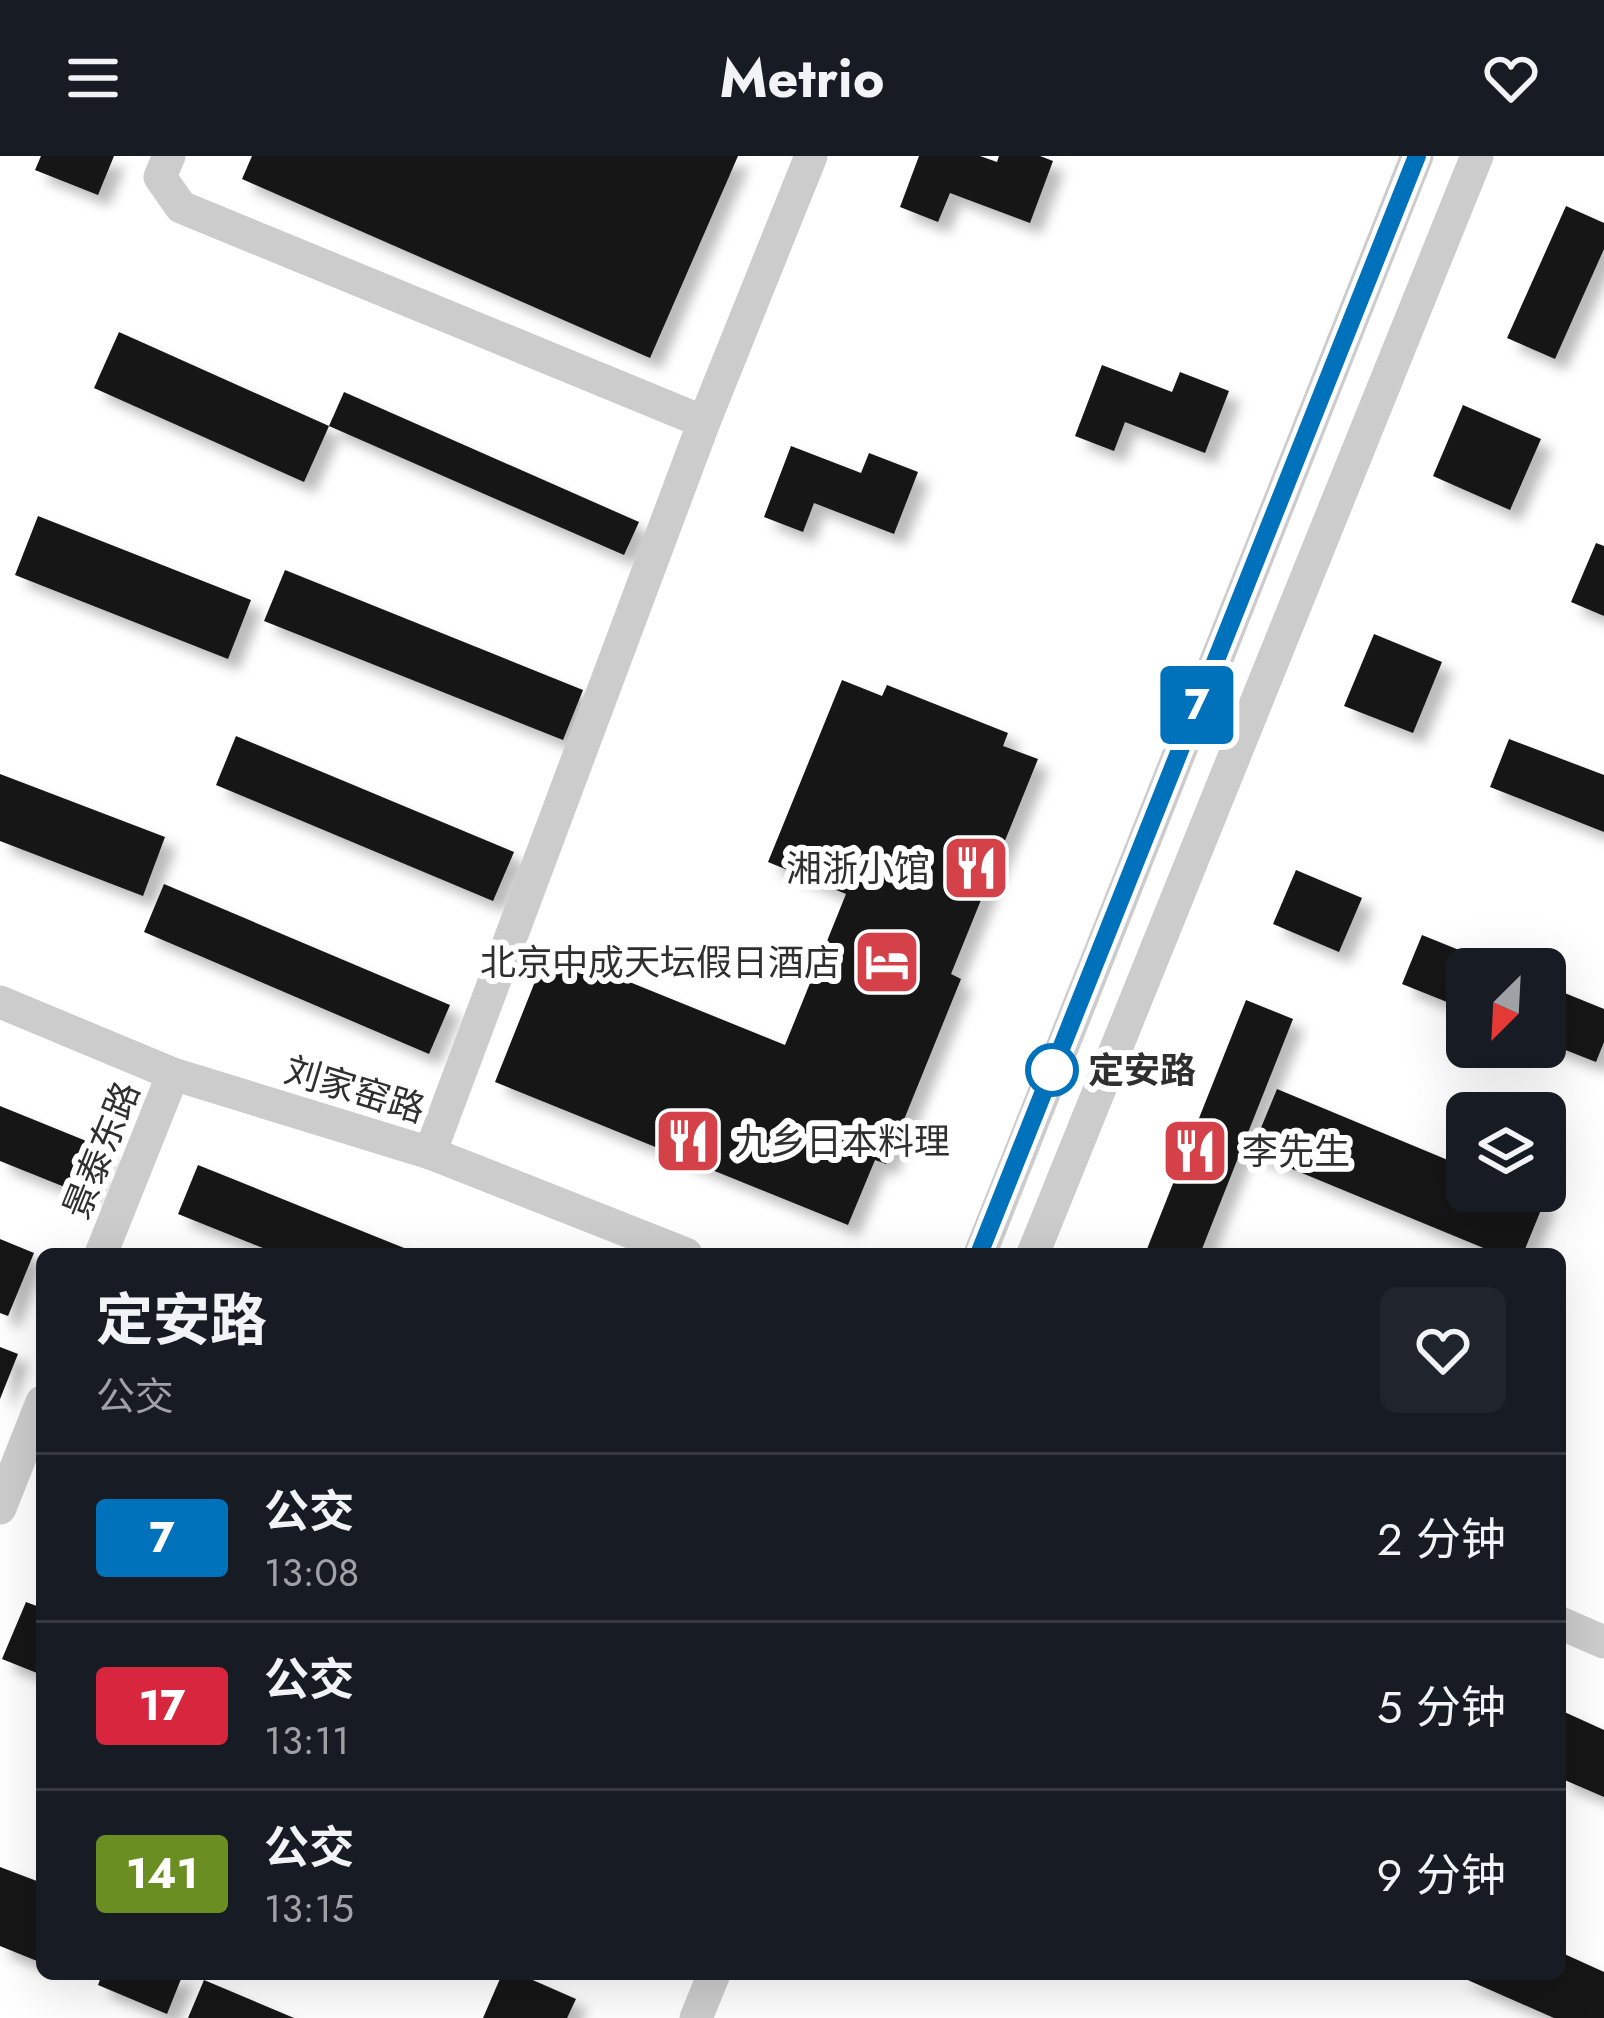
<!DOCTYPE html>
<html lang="zh">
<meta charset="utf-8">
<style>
body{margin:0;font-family:Jost,"Noto Sans SC",sans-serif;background:#20242c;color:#f1f3f6;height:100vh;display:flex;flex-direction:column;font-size:45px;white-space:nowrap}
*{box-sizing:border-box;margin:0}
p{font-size:39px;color:#9ea1a6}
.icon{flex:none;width:66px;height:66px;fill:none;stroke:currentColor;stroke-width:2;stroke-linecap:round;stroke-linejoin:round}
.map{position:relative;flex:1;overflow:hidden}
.drawer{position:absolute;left:36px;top:1092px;width:1530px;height:732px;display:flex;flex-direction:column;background:#171b24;border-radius:18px;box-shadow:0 12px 48px #0002}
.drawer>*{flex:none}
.badge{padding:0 24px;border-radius:9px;font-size:42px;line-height:78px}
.needle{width:78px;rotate:204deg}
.tools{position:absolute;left:1446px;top:792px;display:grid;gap:24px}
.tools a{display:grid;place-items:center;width:120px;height:120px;border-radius:18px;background:#171b24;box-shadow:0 12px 48px #0002;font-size:60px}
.map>.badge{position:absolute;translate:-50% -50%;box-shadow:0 0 0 6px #fff}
.round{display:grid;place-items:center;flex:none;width:126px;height:126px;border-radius:18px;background:#20242c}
.summary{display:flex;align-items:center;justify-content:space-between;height:204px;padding:0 60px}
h1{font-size:57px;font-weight:700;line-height:90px}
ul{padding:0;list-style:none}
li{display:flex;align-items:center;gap:36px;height:168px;padding:0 60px;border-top:3px solid #363941}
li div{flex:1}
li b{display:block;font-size:45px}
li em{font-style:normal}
li .badge{min-width:132px;font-weight:700;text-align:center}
header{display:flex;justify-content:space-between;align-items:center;height:156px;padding:0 60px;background:#171b24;font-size:54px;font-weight:700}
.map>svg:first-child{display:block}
.building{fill:#161616;filter:url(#shadow)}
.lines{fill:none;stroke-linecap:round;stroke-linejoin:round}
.minor{stroke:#ccc;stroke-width:33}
.line-casing{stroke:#fff;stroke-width:27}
.line{stroke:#0072bc;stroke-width:18}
.stop-dot{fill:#fff;stroke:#0072bc;stroke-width:6}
.labels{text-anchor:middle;stroke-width:12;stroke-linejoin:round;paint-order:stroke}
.poi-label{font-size:36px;fill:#2f2f2f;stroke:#fff;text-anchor:end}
.stop-label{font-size:36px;font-weight:bold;fill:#2f2f2f;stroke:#fff;text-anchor:start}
.street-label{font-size:36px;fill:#2f2f2f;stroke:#fff}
</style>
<header><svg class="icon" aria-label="menu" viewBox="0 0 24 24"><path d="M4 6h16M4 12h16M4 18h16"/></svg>Metrio<svg class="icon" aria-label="heart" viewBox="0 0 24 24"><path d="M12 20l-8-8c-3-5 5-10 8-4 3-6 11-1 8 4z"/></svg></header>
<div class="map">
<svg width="1604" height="1862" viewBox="0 0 1604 1862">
<defs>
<filter id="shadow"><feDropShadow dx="11" dy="11" stdDeviation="6" flood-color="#0004"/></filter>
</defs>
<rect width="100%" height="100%" fill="#fff"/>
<!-- building -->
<g class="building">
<path d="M41 0H114L98 39 35 14Z"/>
<path d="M252 0H738L650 202 242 23Z"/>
<path d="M919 0H980L997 6 999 0H1040L1053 5 1030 67 950 37 938 66 900 51Z"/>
<path d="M1566 50 1604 67V93L1555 203 1507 182Z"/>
<path d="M119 176 329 270 304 326 94 232Z"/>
<path d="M1102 209 1172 236 1180 216 1229 235 1205 297 1125 266 1114 295 1075 280Z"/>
<path d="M344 236 639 366 624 399 329 270Z"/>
<path d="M1463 249 1541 283 1510 354 1433 320Z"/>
<path d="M791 290 861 317 869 297 918 316 894 378 814 347 803 376 764 361Z"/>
<path d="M38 360 251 444 228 503 15 419Z"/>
<path d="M1596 387 1604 390V460L1571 446Z"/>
<path d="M285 414 583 534 563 584 264 465Z"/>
<path d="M1374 478 1442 506 1413 577 1344 550Z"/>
<path d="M842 524 882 540 887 529 1008 577 1003 590 1038 603 951 818 961 823 886 1008 875 1004 848 1069 495 926 548 793 785 889 846 738 768 706Z"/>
<path d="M236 580 514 696 493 745 216 629Z"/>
<path d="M1509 583 1604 619V676L1490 631Z"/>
<path d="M0 618 165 681 143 740 0 685Z"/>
<path d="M1296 714 1362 742 1339 796 1273 768Z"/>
<path d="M164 728 450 849 429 898 144 776Z"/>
<path d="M1422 779 1506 813H1467V854L1402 828Z"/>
<path d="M1545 829 1604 853V886L1596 906 1545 886Z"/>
<path d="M1246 844 1293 863 1200 1098H1145Z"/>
<path d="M1277 933 1467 1012V1035H1523L1545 1044 1523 1098H1498L1251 996Z"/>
<path d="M0 950 106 993 87 1040 0 1005Z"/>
<path d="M198 1009 419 1098H278L178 1058Z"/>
<path d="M0 1083 34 1097 8 1160 0 1157Z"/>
<path d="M0 1191 18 1198 0 1243Z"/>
<path d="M26 1446 42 1452V1519L2 1503Z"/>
<path d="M1560 1554 1604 1574V1641L1560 1622Z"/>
<path d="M0 1711 42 1727V1807L0 1790Z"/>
<path d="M1560 1796 1604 1816V1862H1554L1454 1818H1560Z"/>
<path d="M102 1818H183L167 1858 98 1829Z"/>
<path d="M502 1818H519L576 1843 567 1862H483Z"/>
<path d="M204 1824 294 1862H188Z"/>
</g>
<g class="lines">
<!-- minor -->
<g class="minor">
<path d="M169 0 160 21 181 51 704 266"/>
<path d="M0 846 173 918 430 997 686 1098"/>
<path d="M430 997 704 266 811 0"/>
<path d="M101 1098 173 918"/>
<path d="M980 1098 1417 0"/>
<path d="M1033 1098 1477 0"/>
<path d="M0 1352 42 1246"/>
<path d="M1560 1467 1604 1486"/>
<path d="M696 1862 714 1818"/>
</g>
</g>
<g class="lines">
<defs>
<path id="line" d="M979 1098 1417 0"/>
</defs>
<!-- line casing -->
<use href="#line" class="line-casing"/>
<!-- line -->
<use href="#line" class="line"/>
</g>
<!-- icons -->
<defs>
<symbol id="restaurant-square" viewBox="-11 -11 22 22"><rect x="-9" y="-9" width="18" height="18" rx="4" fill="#d54149" stroke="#fff"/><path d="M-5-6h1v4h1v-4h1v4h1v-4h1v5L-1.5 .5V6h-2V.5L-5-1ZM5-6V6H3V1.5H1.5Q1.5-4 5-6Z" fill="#fff"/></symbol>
<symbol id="hotel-square" viewBox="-11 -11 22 22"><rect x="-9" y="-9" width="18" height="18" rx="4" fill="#d54149" stroke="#fff"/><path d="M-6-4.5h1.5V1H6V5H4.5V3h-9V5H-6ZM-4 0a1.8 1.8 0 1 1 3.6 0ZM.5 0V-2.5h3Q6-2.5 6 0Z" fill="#fff"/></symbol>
</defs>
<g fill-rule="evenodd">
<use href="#restaurant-square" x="938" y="674" width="76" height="76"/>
<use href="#hotel-square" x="849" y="768" width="76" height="76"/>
<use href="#restaurant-square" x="650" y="947" width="76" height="76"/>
<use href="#restaurant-square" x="1157" y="957" width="76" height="76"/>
</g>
<!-- markers -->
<circle class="stop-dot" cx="1052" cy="914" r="24"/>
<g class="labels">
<!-- poi labels -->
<g class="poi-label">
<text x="930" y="725">湘浙小馆</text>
<text x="840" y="819">北京中成天坛假日酒店</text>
<text x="734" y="998" text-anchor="start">九乡日本料理</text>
<text x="1242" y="1008" text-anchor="start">李先生</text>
</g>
<!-- stop labels -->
<g class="stop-label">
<text x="1088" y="927">定安路</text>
</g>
<!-- street labels -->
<g class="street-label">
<text transform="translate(355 933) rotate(17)" y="13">刘家窑路</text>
<text transform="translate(101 994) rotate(-68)" y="13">景泰东路</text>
</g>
</g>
</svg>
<div class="tools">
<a><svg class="needle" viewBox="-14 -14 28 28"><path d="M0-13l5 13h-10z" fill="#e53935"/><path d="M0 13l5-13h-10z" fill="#9ea1a6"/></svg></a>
<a><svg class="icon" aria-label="layers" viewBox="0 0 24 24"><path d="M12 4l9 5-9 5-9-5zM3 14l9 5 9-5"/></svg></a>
</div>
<b class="badge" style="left:1197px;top:549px;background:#0072bc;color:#fff">7</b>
<section class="drawer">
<div class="summary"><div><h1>定安路</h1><p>公交</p></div><a class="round"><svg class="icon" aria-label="heart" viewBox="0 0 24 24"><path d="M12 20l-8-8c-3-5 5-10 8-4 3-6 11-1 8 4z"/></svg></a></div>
<ul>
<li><span class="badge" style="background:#0072bc;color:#fff">7</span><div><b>公交</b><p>13:08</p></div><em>2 分钟</em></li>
<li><span class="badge" style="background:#d7263d;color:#fff">17</span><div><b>公交</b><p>13:11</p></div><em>5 分钟</em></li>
<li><span class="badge" style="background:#6b8e23;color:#fff">141</span><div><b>公交</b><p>13:15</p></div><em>9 分钟</em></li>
</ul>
</section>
</div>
